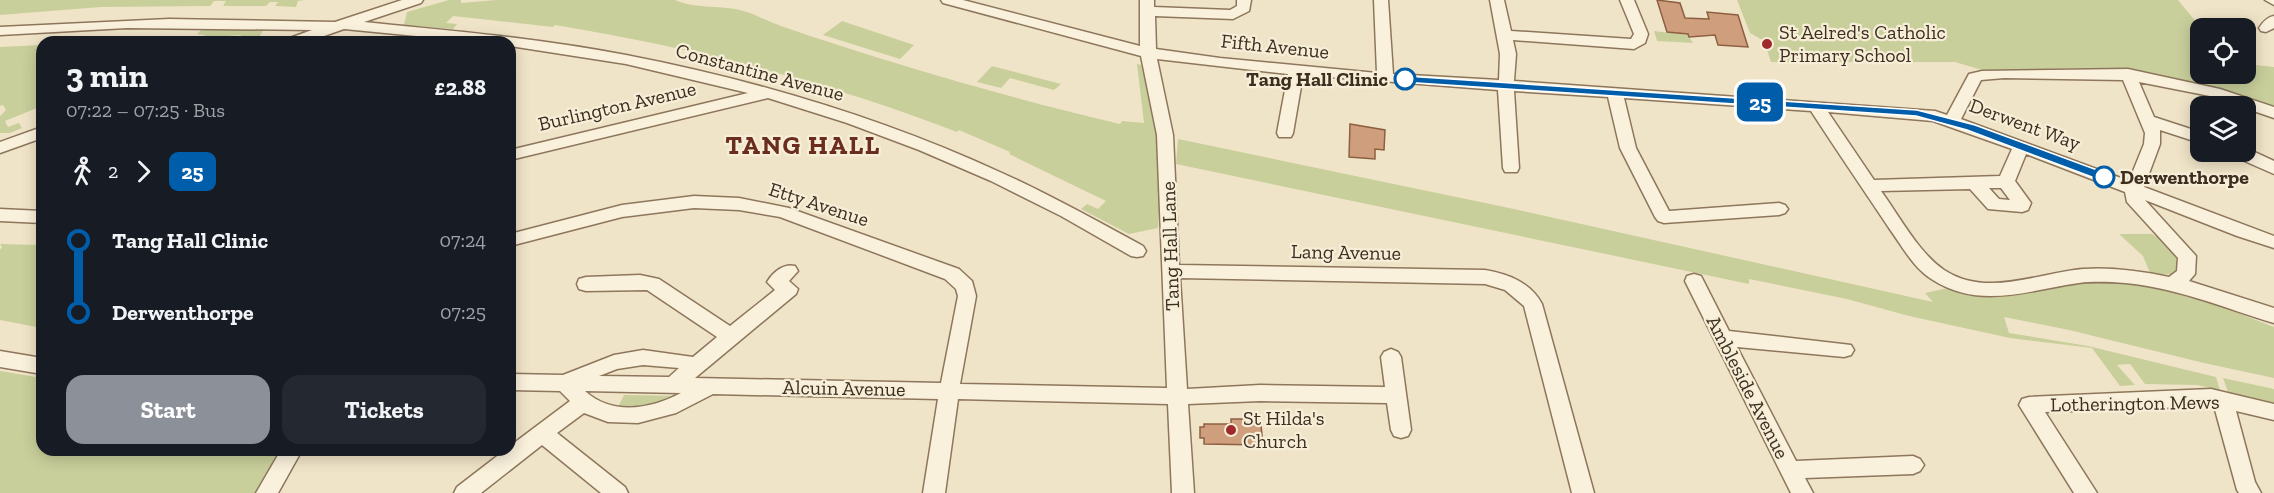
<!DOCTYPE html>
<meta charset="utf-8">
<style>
body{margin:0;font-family:"Zilla Slab",serif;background:#242831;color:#f1f3f6;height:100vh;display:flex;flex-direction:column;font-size:22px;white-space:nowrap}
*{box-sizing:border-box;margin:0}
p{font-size:20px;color:#9ea1a6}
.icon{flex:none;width:33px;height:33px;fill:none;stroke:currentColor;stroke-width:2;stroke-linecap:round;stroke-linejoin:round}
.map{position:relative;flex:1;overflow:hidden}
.panel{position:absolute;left:36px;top:36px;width:480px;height:420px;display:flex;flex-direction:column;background:#171b24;border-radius:18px;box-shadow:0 3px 15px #0003}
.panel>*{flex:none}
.badge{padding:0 12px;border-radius:9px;font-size:21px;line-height:39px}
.controls{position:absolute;left:2190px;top:18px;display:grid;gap:12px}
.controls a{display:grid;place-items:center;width:66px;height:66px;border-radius:12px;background:#171b24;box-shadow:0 3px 15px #0003;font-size:30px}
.map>.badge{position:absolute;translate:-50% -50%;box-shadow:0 0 0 3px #fff}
.legs{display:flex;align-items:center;gap:9px;height:66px;padding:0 30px;font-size:20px}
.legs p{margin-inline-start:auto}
.headline{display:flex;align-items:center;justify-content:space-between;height:102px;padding:0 30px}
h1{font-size:33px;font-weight:800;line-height:45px}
.primary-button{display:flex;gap:12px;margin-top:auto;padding:12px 30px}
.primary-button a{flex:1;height:69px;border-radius:18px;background:#8c9099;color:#fff;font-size:24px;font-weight:800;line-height:69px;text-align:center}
.primary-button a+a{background:#242831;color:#f1f3f6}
ul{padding:0 30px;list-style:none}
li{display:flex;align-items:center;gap:21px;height:72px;font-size:22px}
li i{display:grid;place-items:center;width:9px;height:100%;margin:0 8px;background:currentColor}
li i::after{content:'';width:15px;height:15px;margin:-8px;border:4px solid;border-radius:50%;background:#171b24}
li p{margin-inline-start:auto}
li:first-child i{background:linear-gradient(#0000 50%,currentColor 0)}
li:last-child i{background:linear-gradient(currentColor 50%,#0000 0)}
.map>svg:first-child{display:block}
.green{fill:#c9cf9b}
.building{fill:#cf9f7d;stroke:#8d5f41;stroke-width:1.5}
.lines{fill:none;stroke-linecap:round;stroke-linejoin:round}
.minor-casing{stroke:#8d765c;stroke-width:3}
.minor{fill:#faf1dc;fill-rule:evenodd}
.line-1{fill:#005daa;stroke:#fff;stroke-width:1.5}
.poi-dot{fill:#9e2a2b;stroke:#f7eed8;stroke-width:2}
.stop-1-dot{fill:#fff;stroke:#005daa;stroke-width:3}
.labels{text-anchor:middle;stroke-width:4.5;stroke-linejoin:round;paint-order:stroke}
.poi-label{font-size:20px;fill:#3d2e20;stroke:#f7eed8;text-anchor:start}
.street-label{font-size:20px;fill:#3d2e20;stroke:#f7eed8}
.stop-label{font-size:20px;font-weight:bold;fill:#3d2e20;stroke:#f7eed8;text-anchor:end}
.district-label{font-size:26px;font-weight:bold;letter-spacing:1.5px;fill:#6b2e1e;stroke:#f7eed8}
</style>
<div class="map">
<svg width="2274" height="493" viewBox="0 0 2274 493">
<rect width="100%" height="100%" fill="#f0e4c8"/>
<!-- green -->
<g class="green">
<path d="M0 0H305L298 1 296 7 275 6 278 2H270L266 6H223L226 1H214L210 6 101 7 0 15Z"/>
<path d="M449 0H461V3L496 0H675C698 10 723 4 747 12 759 16 769 22 781 26 892 64 1006 97 1120 124L1122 121 1144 123 1137 64 1141 65C1159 125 1162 165 1158 228L1129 234 1081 209 1087 204 1098 209 1106 201 1009 154 1010 152 959 130 957 132C827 82 690 47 555 25L553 27 453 16 446 23 457 24 453 29 404 25 407 12Z"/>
<path d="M1737 0H2178L2201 28 2200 74H2246V64L2274 67V109L2121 70 2072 68 1985 71 1955 62H1771L1764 41 1750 33Z"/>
<path d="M842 21 914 45 900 59 823 35Z"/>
<path d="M203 28 264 29 256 42H238L241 35 227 36 223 42H199L205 35 197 34Z"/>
<path d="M1654 31 1688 35 1693 43 1657 41Z"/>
<path d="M42 45V106L5 121 8 127 19 123 22 128 10 133H0V116L6 110 3 105 0 106V47Z"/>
<path d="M992 66 1061 84 1054 90 1010 78 1001 88 977 82Z"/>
<path d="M1178 139 1514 209 1933 302 1925 293 1948 288 1977 295 2094 278 2187 289 2191 297 2217 305 2274 327V378L2204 363 2069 330 2004 317 2009 333 2088 346 2216 377 2220 390 2197 385 2145 384 2130 364 2117 365 2135 385 2120 386 2092 348 2010 338 1909 316 1847 299 1749 279V284L1176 164Z"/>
<path d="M2119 234H2152L2177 249 2183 269 2174 274 2151 275 2143 256Z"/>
<path d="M42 243V328L0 320V250L2 247 0 244 40 245Z"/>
<path d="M0 371 42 378V450H292L267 493H0Z"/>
<path d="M2223 378 2274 389V407L2229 395Z"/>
<path d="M624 395 686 396 663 405 617 409Z"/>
</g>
<!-- building -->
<g class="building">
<path d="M1657 0 1680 3 1685 18 1709 19 1707 12 1738 15 1748 47 1718 45 1715 35 1689 37 1688 34 1667 32Z"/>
<path d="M1350 124 1385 130 1384 150 1375 149V159L1349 157Z"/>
<path d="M1231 419H1257V425H1261L1263 445 1204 444V438H1200V427H1204V424H1231Z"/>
</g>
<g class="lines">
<defs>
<g id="minor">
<path d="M402 0H423L421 3 364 22C452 31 539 38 626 55 755 80 882 118 1002 173 1051 195 1097 221 1143 246L1146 251 1143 256 1137 257 1131 256 1061 216 991 181 919 150 847 123 768 98 510 160V150L748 93 626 64 510 46V42H478L344 29 307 42H284L287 39 312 30 127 28 0 35V27L169 19 335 22Z"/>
<path d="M941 0H963L1140 46V0H1154V7L1230 10 1237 6V0H1251L1249 11 1233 19 1155 16 1156 49 1220 58 1377 73 1374 0H1388L1393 74 1499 80 1500 54 1490 0H1504L1511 31 1631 39 1634 34 1620 0H1634L1648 34 1645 43 1634 49 1513 40 1516 54 1514 81 1935 111 1947 115 1969 74 1982 71 2128 69 2220 89 2274 107V118L2210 96 2139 82 2154 117 2200 132V143L2160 130V144L2144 187 2274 236V248L2237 236 2145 200 2196 256 2195 274 2189 281 2274 308V323C2224 308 2178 288 2125 283 2110 282 2094 281 2079 283 2029 290 1980 310 1933 280 1914 269 1902 246 1889 228 1863 189 1837 151 1811 111L1624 98 1636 148 1669 211 1779 203 1785 205 1788 209 1785 213 1779 215 1664 223 1658 221 1655 217 1620 148 1608 97 1514 91 1519 168 1517 172H1505L1503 168 1498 90 1303 75 1293 133 1291 137H1279L1277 133 1288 74 1157 59 1173 135 1179 265 1485 270C1508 274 1530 282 1542 304L1594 493H1572L1524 306 1505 290 1485 284 1180 278 1187 389 1260 385 1385 387 1381 357 1384 352 1391 349 1398 352 1401 357 1411 430 1408 436 1401 438 1394 436 1391 430 1387 403 1260 401 1188 404 1194 493H1172L1168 404 958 399 945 493H923L938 399 713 394 676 413 638 423 608 422 584 413 557 433 625 487 628 493H601L542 445 481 493H454L457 487 505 450H510V446L570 401 560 391 510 390V374L563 375 614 355 643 350 693 357 717 337 647 290 586 291 579 289 577 284 579 279 586 277 640 275 659 279 730 326 775 290 767 282C773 272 784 263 795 266L798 271 789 281 798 289 796 294 695 378 941 383 958 296 956 289 945 279 780 217 739 210 694 208 622 217 510 246V234L622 205 694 196 739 198 789 208 959 269 972 281 976 296 960 384 1167 388 1157 135 1141 56 943 3ZM2004 78 2123 80 2145 133 2144 144 2129 181 1961 119 1981 80ZM1828 112 1933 121 2012 149 2000 176 1874 180ZM2026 154 2125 192 2127 202 2178 258 2177 271 2169 277C2141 271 2112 267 2083 269 2037 273 1987 298 1944 270 1918 252 1900 217 1881 191L1970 189 1988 209 2022 212 2028 210 2031 203 2015 181ZM1989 188H2001L2010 200 1999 199ZM643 365 679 368 669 377 599 376 617 369ZM585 391 681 393C651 409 612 416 585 391Z"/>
<path d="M2265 0H2274V5Z"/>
<path d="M2274 16V28L2266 32 2261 31 2259 28C2263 22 2267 17 2274 16Z"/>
<path d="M42 127V138L0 153V142Z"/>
<path d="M2246 148 2274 161V174L2233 156 2231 152H2246Z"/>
<path d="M0 209 42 211V223L0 221Z"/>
<path d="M1694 274 1701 276 1729 331 1851 345 1854 350 1851 355 1844 357 1737 347 1796 461 1913 456 1920 459 1924 465 1920 471 1913 474 1805 478 1813 493H1791L1685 281 1687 276Z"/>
<path d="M0 351 42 358V374L0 367Z"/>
<path d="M2211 389 2274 404V420L2236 411 2255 482 2261 493H2239L2237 490 2214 406 2045 412 2097 493H2074L2019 405 2022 399 2029 397Z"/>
<path d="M281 450H302L278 493H256Z"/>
</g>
</defs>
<!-- minor casing -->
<use href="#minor" class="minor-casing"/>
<!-- minor -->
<use href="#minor" class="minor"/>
</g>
<!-- line-1 -->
<path class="line-1" d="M1405 76 1917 110 1975 125 2108 174 2109 177 2108 180H2100L1967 130 1916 116 1402 82 1400 79Z"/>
<!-- markers -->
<g class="poi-dot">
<circle cx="1767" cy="44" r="6"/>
<circle cx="1231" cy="430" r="6"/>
</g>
<g class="stop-1-dot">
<circle cx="1405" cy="79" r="10"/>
<circle cx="2104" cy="177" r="10"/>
</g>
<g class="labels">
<!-- poi labels -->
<g class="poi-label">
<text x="1779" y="39">St Aelred's Catholic<tspan x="1779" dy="23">Primary School</tspan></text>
<text x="1243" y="425">St Hilda's<tspan x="1243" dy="23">Church</tspan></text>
</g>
<!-- street labels -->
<g class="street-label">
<text transform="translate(1275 46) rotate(6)" y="7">Fifth Avenue</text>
<text transform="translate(760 72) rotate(15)" y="7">Constantine Avenue</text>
<text transform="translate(617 106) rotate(-13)" y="7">Burlington Avenue</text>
<text transform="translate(2025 124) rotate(20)" y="7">Derwent Way</text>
<text transform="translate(819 204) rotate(18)" y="7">Etty Avenue</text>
<text transform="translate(1170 246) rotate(-92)" y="7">Tang Hall Lane</text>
<text transform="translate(1346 252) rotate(1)" y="7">Lang Avenue</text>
<text transform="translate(1748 387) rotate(63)" y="7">Ambleside Avenue</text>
<text transform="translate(844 388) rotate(1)" y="7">Alcuin Avenue</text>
<text transform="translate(2135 403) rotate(-1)" y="7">Lotherington Mews</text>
</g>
<!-- stop labels -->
<g class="stop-label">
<text x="1388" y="86">Tang Hall Clinic</text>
<text x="2120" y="184" text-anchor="start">Derwenthorpe</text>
</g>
<!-- district labels -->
<g class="district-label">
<text x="803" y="154">TANG HALL</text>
</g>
</g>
</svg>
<div class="controls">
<a><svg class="icon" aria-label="locate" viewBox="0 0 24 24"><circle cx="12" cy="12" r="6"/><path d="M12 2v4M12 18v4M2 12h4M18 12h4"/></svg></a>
<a><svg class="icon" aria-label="layers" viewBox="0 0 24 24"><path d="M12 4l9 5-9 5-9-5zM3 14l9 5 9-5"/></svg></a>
</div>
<b class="badge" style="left:1760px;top:102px;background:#005daa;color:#fff">25</b>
<section class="panel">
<div class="headline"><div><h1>3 min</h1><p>07:22 – 07:25 · Bus</p></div><b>£2.88</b></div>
<div class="legs"><svg class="icon" aria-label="walk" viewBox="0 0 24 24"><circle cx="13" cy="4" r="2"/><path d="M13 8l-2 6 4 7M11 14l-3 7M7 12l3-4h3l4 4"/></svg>2<svg class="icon" aria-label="forward" viewBox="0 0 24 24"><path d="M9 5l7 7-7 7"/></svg><b class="badge" style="background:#005daa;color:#fff">25</b></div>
<ul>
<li><i style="color:#005daa"></i><b>Tang Hall Clinic</b><p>07:24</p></li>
<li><i style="color:#005daa"></i><b>Derwenthorpe</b><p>07:25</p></li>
</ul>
<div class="primary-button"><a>Start</a><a>Tickets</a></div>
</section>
</div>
